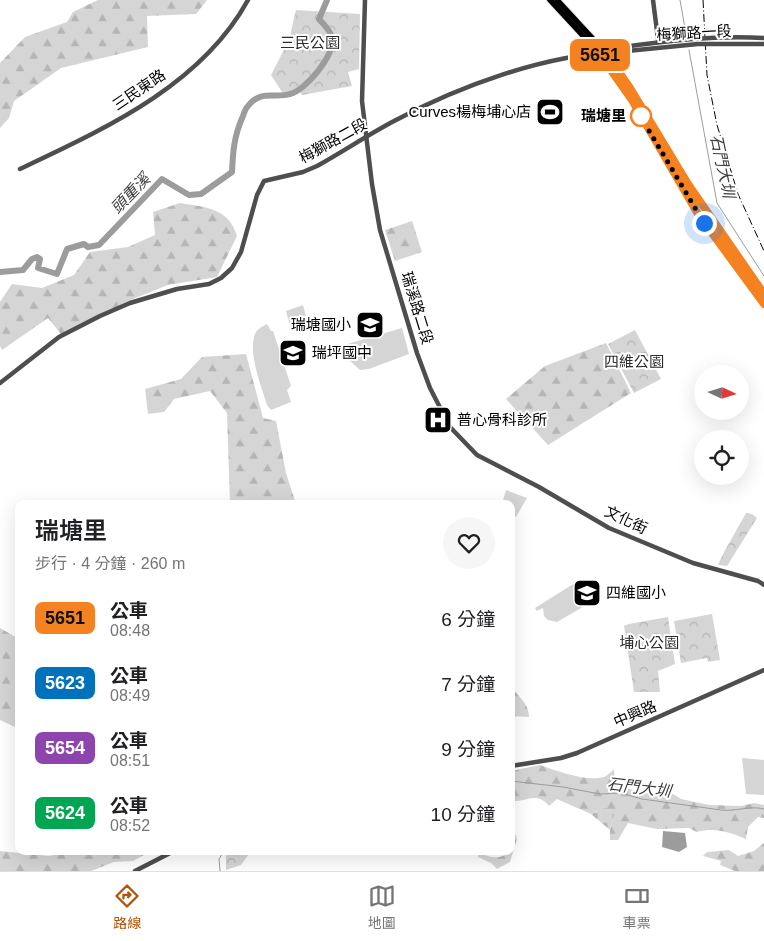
<!DOCTYPE html>
<html lang="zh-TW">
<meta charset="utf-8">
<style>
body{margin:0;font-family:Helvetica,"Noto Sans TC",sans-serif;background:#f6f6f6;color:#202124;height:100vh;display:flex;flex-direction:column;font-size:19px;white-space:nowrap}
*{box-sizing:border-box;margin:0}
p{font-size:16px;color:#757577}
.icon{flex:none;width:28px;height:28px;fill:none;stroke:currentColor;stroke-width:2;stroke-linecap:round;stroke-linejoin:round}
.map{position:relative;flex:1;overflow:hidden}
.panel{position:absolute;left:15px;top:500px;width:500px;height:355px;display:flex;flex-direction:column;background:#fff;border-radius:10px;box-shadow:0 5px 20px #0002}
.panel>*{flex:none}
.badge{padding:0 10px;border-radius:8px;font-size:18px;line-height:32px}
.needle{width:32px;rotate:94deg}
.tools{position:absolute;left:694px;top:365px;display:grid;gap:10px}
.tools a{display:grid;place-items:center;width:55px;height:55px;border-radius:50%;background:#fff;box-shadow:0 5px 20px #0002;font-size:25px}
.you{position:absolute;width:25px;height:25px;margin:-12px;border:4px solid #fff;border-radius:50%;background:#1a73e8;box-shadow:0 0 0 8px #1a73e833}
.map>.badge{position:absolute;translate:-50% -50%;box-shadow:0 0 0 2px #fff}
.round{display:grid;place-items:center;flex:none;width:52px;height:52px;border-radius:26px;background:#f6f6f6}
.summary{display:flex;align-items:center;justify-content:space-between;height:85px;padding:0 20px}
h1{font-size:24px;font-weight:600;line-height:38px}
ul{padding:0;list-style:none}
li{display:flex;align-items:center;gap:15px;height:65px;padding:0 20px}
li div{flex:1}
li b{display:block;font-size:19px}
li em{font-style:normal}
li .badge{min-width:55px;font-weight:700;text-align:center}
.tab-bar{display:flex;justify-content:space-around;align-items:center;height:70px;border-top:1px solid #e0e0e0;background:#fff;font-size:14px;color:#757577}
.tab-bar a{display:grid;justify-items:center;gap:2px}
.tab-bar .selected{color:#b45309}
.map>svg:first-child{display:block}
.green{fill:#d5d5d5}
.forest{fill:url(#forest-firs)}
.cemetery{fill:url(#cemetery-stones)}
.park{fill:url(#park-crowns)}
.water{fill:#9c9c9c}
.lines{fill:none;stroke-linecap:round;stroke-linejoin:round}
.stream{stroke:#9c9c9c;stroke-width:1}
.river{stroke:#9c9c9c;stroke-width:6}
.primary-casing{stroke:#dbdbdb;stroke-width:7}
.tertiary{stroke:#4e4e4e;stroke-width:4.5}
.primary{stroke:#000;stroke-width:5.5}
.rail{stroke:#000;stroke-width:1;stroke-dasharray:8 2.5 1 2.5;stroke-linecap:butt}
.tertiary-bridge{stroke:#4e4e4e;stroke-width:4.5}
.line-casing{stroke:#fff;stroke-width:11}
.line{stroke:#f58220;stroke-width:8}
.walk{stroke:#000;stroke-width:5;stroke-dasharray:0 9}
.stop-dot{fill:#fff;stroke:#f58220;stroke-width:2.5}
.labels{text-anchor:middle;stroke-width:4;stroke-linejoin:round;paint-order:stroke}
.street-label{font-size:15px;fill:#000;stroke:#fff}
.park-label{font-size:15px;fill:#2c2c2c;stroke:#fff}
.poi-label{font-size:15px;fill:#000;stroke:#fff;text-anchor:start}
.stop-label{font-size:15px;font-weight:bold;fill:#000;stroke:#fff;text-anchor:end}
.water-label{font-size:16px;font-style:italic;fill:#3d3d3d;stroke:#fff}
</style>
<div class="map">
<svg width="764" height="871" viewBox="0 0 764 871">
<defs>
<pattern id="forest-firs" width="22" height="20" patternUnits="userSpaceOnUse" patternTransform="scale(1.25)"><rect width="22" height="20" fill="#d5d5d5"/><path d="M5 1l3.5 6h-7zM16 11l3.5 6h-7z" fill="#b5b5b5"/></pattern>
<pattern id="cemetery-stones" width="16" height="16" patternUnits="userSpaceOnUse" patternTransform="scale(1.25)"><rect width="16" height="16" fill="#d5d5d5"/><path d="M2 7V4a2 2 0 0 1 4 0v3zM10 15v-3a2 2 0 0 1 4 0v3z" fill="#b5b5b5"/></pattern>
<pattern id="park-crowns" width="20" height="18" patternUnits="userSpaceOnUse" patternTransform="scale(1.25)"><rect width="20" height="18" fill="#d5d5d5"/><path d="M2 6a3 3 0 1 1 6 0M12 15a3 3 0 1 1 6 0" fill="none" stroke="#b5b5b5"/></pattern>
</defs>
<rect width="100%" height="100%" fill="#fff"/>
<!-- green -->
<g class="green">
<path d="M303 305 308 324 291 329 286 311Z"/>
<path d="M267 324 271 331H273L291 386 287 390 291 402 271 410 267 405C261 385 248 354 255 334 257 329 263 326 267 324Z"/>
<path d="M402 328 409 354 369 369 360 370 347 358 344 345Z"/>
<path d="M506 490 527 498 516 517 511 514V504H502Z"/>
<path d="M578 581 580 584 576 587C585 590 586 601 581 608L557 622 548 620 544 616 543 608 537 611 535 608Z"/>
<path d="M742 758 764 760V795L746 794Z"/>
</g>
<!-- forest -->
<g class="forest">
<path d="M98 0H207L196 14 147 16 148 47 61 68 14 101 9 118 0 128V63L25 37 67 22 73 12Z"/>
<path d="M180 203C205 207 229 208 237 236L217 277 168 285 133 299 61 334 48 318 2 350 0 346V302L12 284 42 288 74 275 90 252 128 247 155 235 153 212Z"/>
<path d="M412 221 422 252 395 261 385 230Z"/>
<path d="M606 343 631 393 548 445 506 399 545 366Z"/>
<path d="M246 354 263 418 276 421 286 473 296 504H230L227 413 210 391 174 399 164 412 148 414 145 389 181 379 202 357Z"/>
<path d="M0 628 19 639V729L0 720Z"/>
<path d="M511 686C518 697 529 703 529 717L511 716Z"/>
<path d="M540 765C557 771 586 782 604 777 607 776 611 772 614 769L615 786 633 790 635 791 657 795 673 794 681 799 709 805 741 806 754 803 764 805V818L758 817 748 827 746 839C730 832 714 827 697 832L689 828 657 829 628 823 618 840H610V830L614 815 597 811 591 814 557 799 549 806C537 790 524 803 511 801V771Z"/>
<path d="M511 833 516 835 517 839 510 862 497 869 491 863 478 857 479 853C488 856 496 860 505 855V851H511Z"/>
<path d="M764 843V871H735L720 865 721 861 703 856 707 852 729 850 738 856 754 851Z"/>
<path d="M0 851 49 856 54 855 55 851H151L133 861 114 862 91 871H0Z"/>
</g>
<!-- cemetery -->
<path class="cemetery" d="M605 808 612 810 614 815 610 830 591 814Z"/>
<!-- park -->
<g class="park">
<path d="M296 10 360 14 359 69 348 72 352 86 302 95 298 90 289 95H284L271 75 289 40Z"/>
<path d="M635 330 661 379 634 393 608 344Z"/>
<path d="M746 513 752 514 757 518 727 566 718 565 723 554Z"/>
<path d="M712 614 720 660 708 662 707 658 681 663 674 621Z"/>
<path d="M668 617 675 664 658 671 660 692H634L624 626 629 624Z"/>
<path d="M231 851H251L241 865 226 870V856Z"/>
</g>
<!-- water -->
<path class="water" d="M663 831 685 833 687 847 679 852 662 847Z"/>
<g class="lines">
<!-- stream -->
<g class="stream">
<path d="M680 0 686 34"/>
<path d="M689 50 717 203 764 276"/>
<path d="M511 781 563 787 600 794 621 793 642 799 721 810C735 812 750 805 764 809"/>
<path d="M220 871 219 859 224 851"/>
</g>
<!-- river -->
<path class="river" d="M0 272 23 270 32 259 37 257 40 259 38 268 57 274 67 249 84 244 88 247 99 245 162 179 189 195 201 194 232 172C233 151 234 136 243 116 244 113 245 109 248 106 261 89 275 99 290 94 306 90 335 55 332 38 331 31 324 25 319 19L327 0"/>
<defs>
<g id="primary">
<path d="M550 0 598 52 615 75 631 100 698 214 764 304"/>
<path d="M557 0 606 53 630 88 688 184 764 294"/>
</g>
</defs>
<!-- primary casing -->
<use href="#primary" class="primary-casing"/>
<!-- tertiary -->
<g class="tertiary">
<path d="M365 0 362 101 372 184 380 230 417 353 430 388 450 427 477 455 539 487 609 528 693 563 758 581 764 585"/>
<path d="M653 0 658 39"/>
<path d="M20 169C104 129 201 86 248 0"/>
<path d="M0 383 59 337 100 316 130 303 177 289 209 284 221 278 232 268 241 252 257 195 264 181 303 172 317 166C344 151 369 134 396 120 460 86 544 55 617 52"/>
<path d="M511 766 561 758 577 753 764 670"/>
<path d="M135 871 174 851"/>
</g>
<!-- primary -->
<use href="#primary" class="primary"/>
<!-- rail -->
<path class="rail" d="M703 0 707 75 717 125 738 194 764 251"/>
<!-- tertiary-bridge -->
<g class="tertiary-bridge">
<path d="M616 48C664 41 715 35 764 38"/>
<path d="M617 52 698 44H764"/>
</g>
</g>
<g class="lines">
<defs>
<path id="line" d="M764 294 688 184 630 88 606 53 598 52 632 100 698 214 764 304"/>
</defs>
<!-- line casing -->
<use href="#line" class="line-casing"/>
<!-- line -->
<use href="#line" class="line"/>
<!-- walk -->
<path class="walk" d="M641 116 638 112 704 223"/>
</g>
<!-- icons -->
<defs>
<symbol id="stadium-square" viewBox="-11 -11 22 22"><rect x="-9" y="-9" width="18" height="18" rx="4" fill="#000" stroke="#fff"/><path d="M0-5a6.5 5 0 1 0 0 10a6.5 5 0 1 0 0-10ZM-3.5-1.8h7v3.6h-7Z" fill="#fff"/></symbol>
<symbol id="school-square" viewBox="-11 -11 22 22"><rect x="-9" y="-9" width="18" height="18" rx="4" fill="#000" stroke="#fff"/><path d="M0-5L7-2L0 1L-7-2ZM-4 1L0 2.5L4 1V4Q0 6-4 4Z" fill="#fff"/></symbol>
<symbol id="hospital-square" viewBox="-11 -11 22 22"><rect x="-9" y="-9" width="18" height="18" rx="4" fill="#000" stroke="#fff"/><path d="M-5-5h3v3.5h4V-5h3V5h-3V1.5h-4V5h-3Z" fill="#fff"/></symbol>
</defs>
<g fill-rule="evenodd">
<use href="#stadium-square" x="534" y="96" width="32" height="32"/>
<use href="#school-square" x="354" y="309" width="32" height="32"/>
<use href="#school-square" x="277" y="337" width="32" height="32"/>
<use href="#hospital-square" x="422" y="404" width="32" height="32"/>
<use href="#school-square" x="571" y="577" width="32" height="32"/>
</g>
<!-- markers -->
<circle class="stop-dot" cx="641" cy="116" r="10"/>
<g class="labels">
<!-- street labels -->
<g class="street-label">
<text transform="translate(694 33) rotate(-3)" y="5">梅獅路一段</text>
<text transform="translate(139 90) rotate(-34)" y="5">三民東路</text>
<text transform="translate(333 141) rotate(-29)" y="5">梅獅路二段</text>
<text transform="translate(417 308) rotate(73)" y="5">瑞溪路二段</text>
<text transform="translate(626 520) rotate(25)" y="5">文化街</text>
<text transform="translate(635 714) rotate(-23)" y="5">中興路</text>
</g>
<!-- park labels -->
<g class="park-label">
<text x="310" y="48">三民公園</text>
<text x="634" y="367">四維公園</text>
<text x="649" y="648">埔心公園</text>
</g>
<!-- poi labels -->
<g class="poi-label">
<text x="531" y="117" text-anchor="end">Curves楊梅埔心店</text>
<text x="351" y="330" text-anchor="end">瑞塘國小</text>
<text x="312" y="358">瑞坪國中</text>
<text x="457" y="425">普心骨科診所</text>
<text x="606" y="598">四維國小</text>
</g>
<!-- stop labels -->
<g class="stop-label">
<text x="626" y="121">瑞塘里</text>
</g>
<!-- water labels -->
<g class="water-label">
<text transform="translate(723 166) rotate(78)" y="6">石門大圳</text>
<text transform="translate(130 193) rotate(-46)" y="6">頭重溪</text>
<text transform="translate(639 787) rotate(7)" y="6">石門大圳</text>
</g>
</g>
</svg>
<div class="tools">
<a><svg class="needle" viewBox="-14 -14 28 28"><path d="M0-13l5 13h-10z" fill="#e53935"/><path d="M0 13l5-13h-10z" fill="#757577"/></svg></a>
<a><svg class="icon" aria-label="locate" viewBox="0 0 24 24"><circle cx="12" cy="12" r="6"/><path d="M12 2v4M12 18v4M2 12h4M18 12h4"/></svg></a>
</div>
<div class="you" style="left:704px;top:223px"></div>
<b class="badge" style="left:600px;top:55px;background:#f58220;color:#111">5651</b>
<section class="panel">
<div class="summary"><div><h1>瑞塘里</h1><p>步行 · 4 分鐘 · 260 m</p></div><a class="round"><svg class="icon" aria-label="heart" viewBox="0 0 24 24"><path d="M12 20l-8-8c-3-5 5-10 8-4 3-6 11-1 8 4z"/></svg></a></div>
<ul>
<li><span class="badge" style="background:#f58220;color:#111">5651</span><div><b>公車</b><p>08:48</p></div><em>6 分鐘</em></li>
<li><span class="badge" style="background:#0072bc;color:#fff">5623</span><div><b>公車</b><p>08:49</p></div><em>7 分鐘</em></li>
<li><span class="badge" style="background:#8e44ad;color:#fff">5654</span><div><b>公車</b><p>08:51</p></div><em>9 分鐘</em></li>
<li><span class="badge" style="background:#00a651;color:#fff">5624</span><div><b>公車</b><p>08:52</p></div><em>10 分鐘</em></li>
</ul>
</section>
</div>
<nav class="tab-bar">
<a class="selected"><svg class="icon" aria-label="directions" viewBox="0 0 24 24"><path d="M12 3l9 9-9 9-9-9zM9 14v-3h6M13 9l2 2-2 2"/></svg>路線</a>
<a><svg class="icon" aria-label="map" viewBox="0 0 24 24"><path d="M3 6l6-2 6 2 6-2v14l-6 2-6-2-6 2zM9 4v14M15 6v14"/></svg>地圖</a>
<a><svg class="icon" aria-label="tickets" viewBox="0 0 24 24"><path d="M3 7h18v10H3zM15 7v10"/></svg>車票</a>
</nav>
